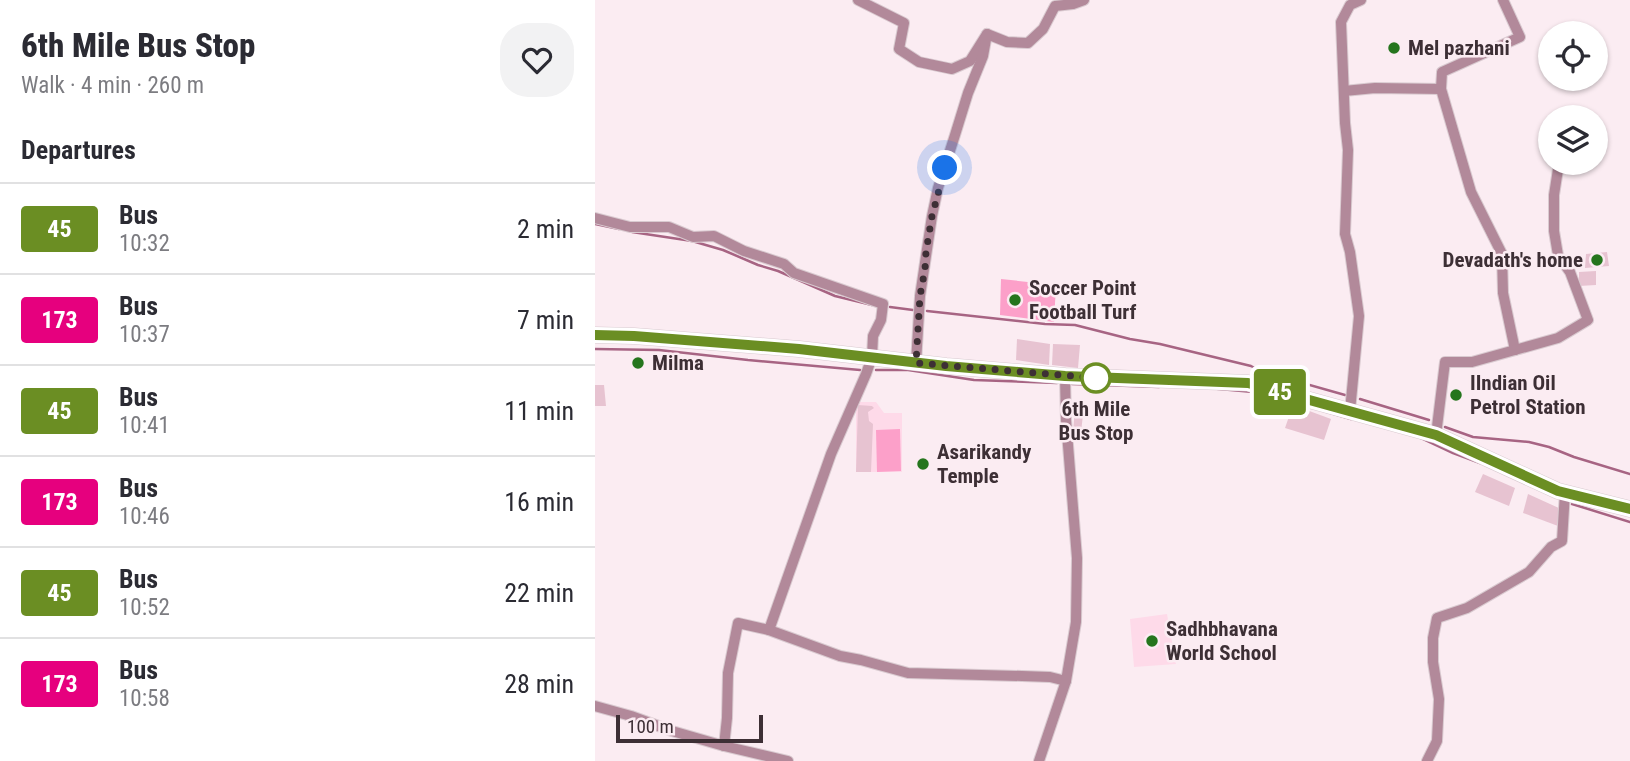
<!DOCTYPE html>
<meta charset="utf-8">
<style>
body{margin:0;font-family:"Roboto Condensed",sans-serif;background:#f2f2f3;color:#2b2b33;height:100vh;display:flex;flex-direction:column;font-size:26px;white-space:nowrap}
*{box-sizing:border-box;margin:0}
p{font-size:23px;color:#7c7c81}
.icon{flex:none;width:38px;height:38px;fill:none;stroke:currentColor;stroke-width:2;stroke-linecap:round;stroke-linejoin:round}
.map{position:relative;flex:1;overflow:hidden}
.panel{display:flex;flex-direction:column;background:#fff;width:595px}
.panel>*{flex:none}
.badge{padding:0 14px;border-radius:5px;font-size:24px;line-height:46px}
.controls{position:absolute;left:943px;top:21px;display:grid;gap:14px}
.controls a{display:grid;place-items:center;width:70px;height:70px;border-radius:50%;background:#fff;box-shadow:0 2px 5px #0004;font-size:35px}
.scale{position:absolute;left:21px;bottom:18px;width:147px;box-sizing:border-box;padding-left:7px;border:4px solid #3d2f35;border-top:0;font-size:19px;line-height:24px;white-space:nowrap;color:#3d2f35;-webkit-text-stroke:5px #fbecf2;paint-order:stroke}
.you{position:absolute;width:35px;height:35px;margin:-18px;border:5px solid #fff;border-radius:50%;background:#1a73e8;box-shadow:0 0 0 10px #1a73e833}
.map>.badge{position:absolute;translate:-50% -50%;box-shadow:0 0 0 4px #fff}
h2{padding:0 21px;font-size:26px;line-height:63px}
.round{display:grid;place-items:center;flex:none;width:74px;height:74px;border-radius:28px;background:#f2f2f3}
.head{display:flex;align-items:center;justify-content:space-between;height:119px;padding:0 21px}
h1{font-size:33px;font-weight:800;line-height:52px}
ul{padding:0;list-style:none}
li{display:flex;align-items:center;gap:21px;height:91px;padding:0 21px;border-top:2px solid #e1e1e2}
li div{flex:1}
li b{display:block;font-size:26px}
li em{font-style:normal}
li .badge{min-width:77px;font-weight:700;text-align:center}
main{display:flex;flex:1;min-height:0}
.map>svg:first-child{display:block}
.built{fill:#fedae9}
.green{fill:#fca0c9}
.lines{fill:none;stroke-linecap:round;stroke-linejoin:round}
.stream{stroke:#a76483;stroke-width:2.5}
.building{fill:#e7c3d1}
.street-casing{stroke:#d9cad0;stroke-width:12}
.secondary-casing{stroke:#d9cad0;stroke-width:17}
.street{stroke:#b2899a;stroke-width:10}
.secondary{stroke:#905771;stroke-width:14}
.line-casing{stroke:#fff;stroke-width:16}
.line{stroke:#6b8e23;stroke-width:10}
.walk{stroke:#3d2f35;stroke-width:7;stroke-dasharray:0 12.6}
.poi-dot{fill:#25751d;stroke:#fbecf2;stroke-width:2.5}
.stop-dot{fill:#fff;stroke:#6b8e23;stroke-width:3.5}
.labels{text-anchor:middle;stroke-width:5;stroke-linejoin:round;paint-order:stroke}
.poi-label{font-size:21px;font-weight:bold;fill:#3d2f35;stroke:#fbecf2;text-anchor:start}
.stop-label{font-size:21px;font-weight:bold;fill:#3d2f35;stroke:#fbecf2}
</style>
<main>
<section class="panel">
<div class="head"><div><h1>6th Mile Bus Stop</h1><p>Walk · 4 min · 260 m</p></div><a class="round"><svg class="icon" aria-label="heart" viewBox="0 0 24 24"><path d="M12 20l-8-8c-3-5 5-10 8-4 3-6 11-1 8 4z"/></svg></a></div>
<h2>Departures</h2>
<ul>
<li><span class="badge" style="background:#6b8e23;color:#fff">45</span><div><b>Bus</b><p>10:32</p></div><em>2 min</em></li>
<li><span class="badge" style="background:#e6007e;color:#fff">173</span><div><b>Bus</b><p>10:37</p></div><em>7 min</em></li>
<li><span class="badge" style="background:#6b8e23;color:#fff">45</span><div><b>Bus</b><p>10:41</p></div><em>11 min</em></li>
<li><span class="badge" style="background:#e6007e;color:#fff">173</span><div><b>Bus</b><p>10:46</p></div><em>16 min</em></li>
<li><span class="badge" style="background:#6b8e23;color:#fff">45</span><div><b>Bus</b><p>10:52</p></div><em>22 min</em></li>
<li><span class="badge" style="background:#e6007e;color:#fff">173</span><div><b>Bus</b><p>10:58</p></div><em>28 min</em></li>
</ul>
</section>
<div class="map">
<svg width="1035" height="761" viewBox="0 0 1035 761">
<rect width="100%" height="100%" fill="#fbecf2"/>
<!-- built -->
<g class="built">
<path d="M261 402H281L289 413H307V472H261Z"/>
<path d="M572 614 581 664 539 667 535 619Z"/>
</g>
<!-- green -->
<g class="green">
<path d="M406 279 461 285 459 322 405 315Z"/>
<path d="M305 429 306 471 282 472 281 430Z"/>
</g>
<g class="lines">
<!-- stream -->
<g class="stream">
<path d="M0 224 24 229"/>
<path d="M37 232 97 241 128 250 163 265 183 271 240 296 277 305"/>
<path d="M295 307 318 310"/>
<path d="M332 311 450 324 480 325 535 339 565 344 656 366 665 371 750 395"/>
<path d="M0 349 64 350 153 360 265 370"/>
<path d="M281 370H313L379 380 462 383"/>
<path d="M477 384 564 387"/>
<path d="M613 388 658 392 679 397"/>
<path d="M765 399 834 420"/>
<path d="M729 411 756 419"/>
<path d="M850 427 878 437 934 442 954 447 979 457 1035 474"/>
<path d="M824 437 858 453 885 463"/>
<path d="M977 504 1035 522"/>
</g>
</g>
<!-- building -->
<g class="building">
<path d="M1012 252 1014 266 990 268 991 254Z"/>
<path d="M1001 271V285L984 286V272Z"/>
<path d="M422 339 455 344 454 365 421 360Z"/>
<path d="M458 344 485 345 483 368 457 365Z"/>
<path d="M0 385H9L11 406H0Z"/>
<path d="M263 405 277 406 279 408 273 412 274 421 278 424 276 472H261Z"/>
<path d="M698 405 736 419 729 440 690 428Z"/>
<path d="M495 406 488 415 486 432 478 433 480 407Z"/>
<path d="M888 474 920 488 914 506 880 492Z"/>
<path d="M933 494 966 509 963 526 928 513Z"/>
</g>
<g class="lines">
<defs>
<g id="street">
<path d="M263 0 309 23 304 49 324 62 357 69 375 61 392 34 412 42 433 43 448 29 460 6 478 4 489 0"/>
<path d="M846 89 876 192 907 254 908 293 920 350"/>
<path d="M749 91 780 88 846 89 847 72 925 37 908 0"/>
<path d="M0 218 35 227H74L98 237 119 236 149 251 189 264 199 273 288 304 286 320 278 336 277 357 271 374 236 454 174 630 245 656 266 660 313 673 427 676 455 677 471 681"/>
<path d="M321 363 325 296 337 216 343 188 360 135 373 93 388 56 392 34"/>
<path d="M755 411 764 316 755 252 750 234 753 150 750 123 746 22 755 5 766 0"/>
<path d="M841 435 850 362H877L963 338 993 320 975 272 963 255 959 231V195L964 163"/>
<path d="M0 706 36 716 77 731 129 746 132 718 133 673 143 623 174 630"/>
<path d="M129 746 193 761"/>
<path d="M444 761 471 681 481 622 482 558 471 420 470 376"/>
<path d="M832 761 842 741 844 699 838 662V638L842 618 872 608 934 572 956 547 967 541 970 492"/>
</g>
<path id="secondary" d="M0 335 39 336 204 349 351 366 470 376 653 383 841 435 963 491 1035 509"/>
</defs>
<!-- street casing -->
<use href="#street" class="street-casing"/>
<!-- secondary casing -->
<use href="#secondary" class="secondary-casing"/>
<!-- street -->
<use href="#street" class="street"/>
<!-- secondary -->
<use href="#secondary" class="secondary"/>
</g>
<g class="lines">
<defs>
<path id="line" d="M0 335 39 336 204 349 351 366 470 376 653 383 841 435 963 491 1035 509"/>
</defs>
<!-- line casing -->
<use href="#line" class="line-casing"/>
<!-- line -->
<use href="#line" class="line"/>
<!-- walk -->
<path class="walk" d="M350 168 337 216 331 252 330 269 325 296 321 363 501 378"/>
</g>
<!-- markers -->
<g class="poi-dot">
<circle cx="799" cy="48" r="7"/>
<circle cx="1002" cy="260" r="7"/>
<circle cx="420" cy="300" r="7"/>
<circle cx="43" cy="363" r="7"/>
<circle cx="861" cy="395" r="7"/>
<circle cx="328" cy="464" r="7"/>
<circle cx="557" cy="641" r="7"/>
</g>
<circle class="stop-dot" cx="501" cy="378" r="14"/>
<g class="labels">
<!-- poi labels -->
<g class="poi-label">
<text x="813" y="55">Mel pazhani</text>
<text x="988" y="267" text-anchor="end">Devadath's home</text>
<text x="434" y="295">Soccer Point<tspan x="434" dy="24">Football Turf</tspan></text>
<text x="57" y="370">Milma</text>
<text x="875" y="390">IIndian Oil<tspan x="875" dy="24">Petrol Station</tspan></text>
<text x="342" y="459">Asarikandy<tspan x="342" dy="24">Temple</tspan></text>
<text x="571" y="636">Sadhbhavana<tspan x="571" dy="24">World School</tspan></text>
</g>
<!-- stop labels -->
<g class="stop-label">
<text x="501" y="416">6th Mile<tspan x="501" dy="24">Bus Stop</tspan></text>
</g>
</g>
</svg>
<div class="controls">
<a><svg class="icon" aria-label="locate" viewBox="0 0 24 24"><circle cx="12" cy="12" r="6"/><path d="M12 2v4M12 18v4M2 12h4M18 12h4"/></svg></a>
<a><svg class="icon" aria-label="layers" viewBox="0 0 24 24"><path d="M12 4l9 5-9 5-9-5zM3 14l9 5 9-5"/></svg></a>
</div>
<div class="scale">100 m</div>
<div class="you" style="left:350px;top:168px"></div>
<b class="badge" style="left:685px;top:392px;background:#6b8e23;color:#fff">45</b>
</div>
</main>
